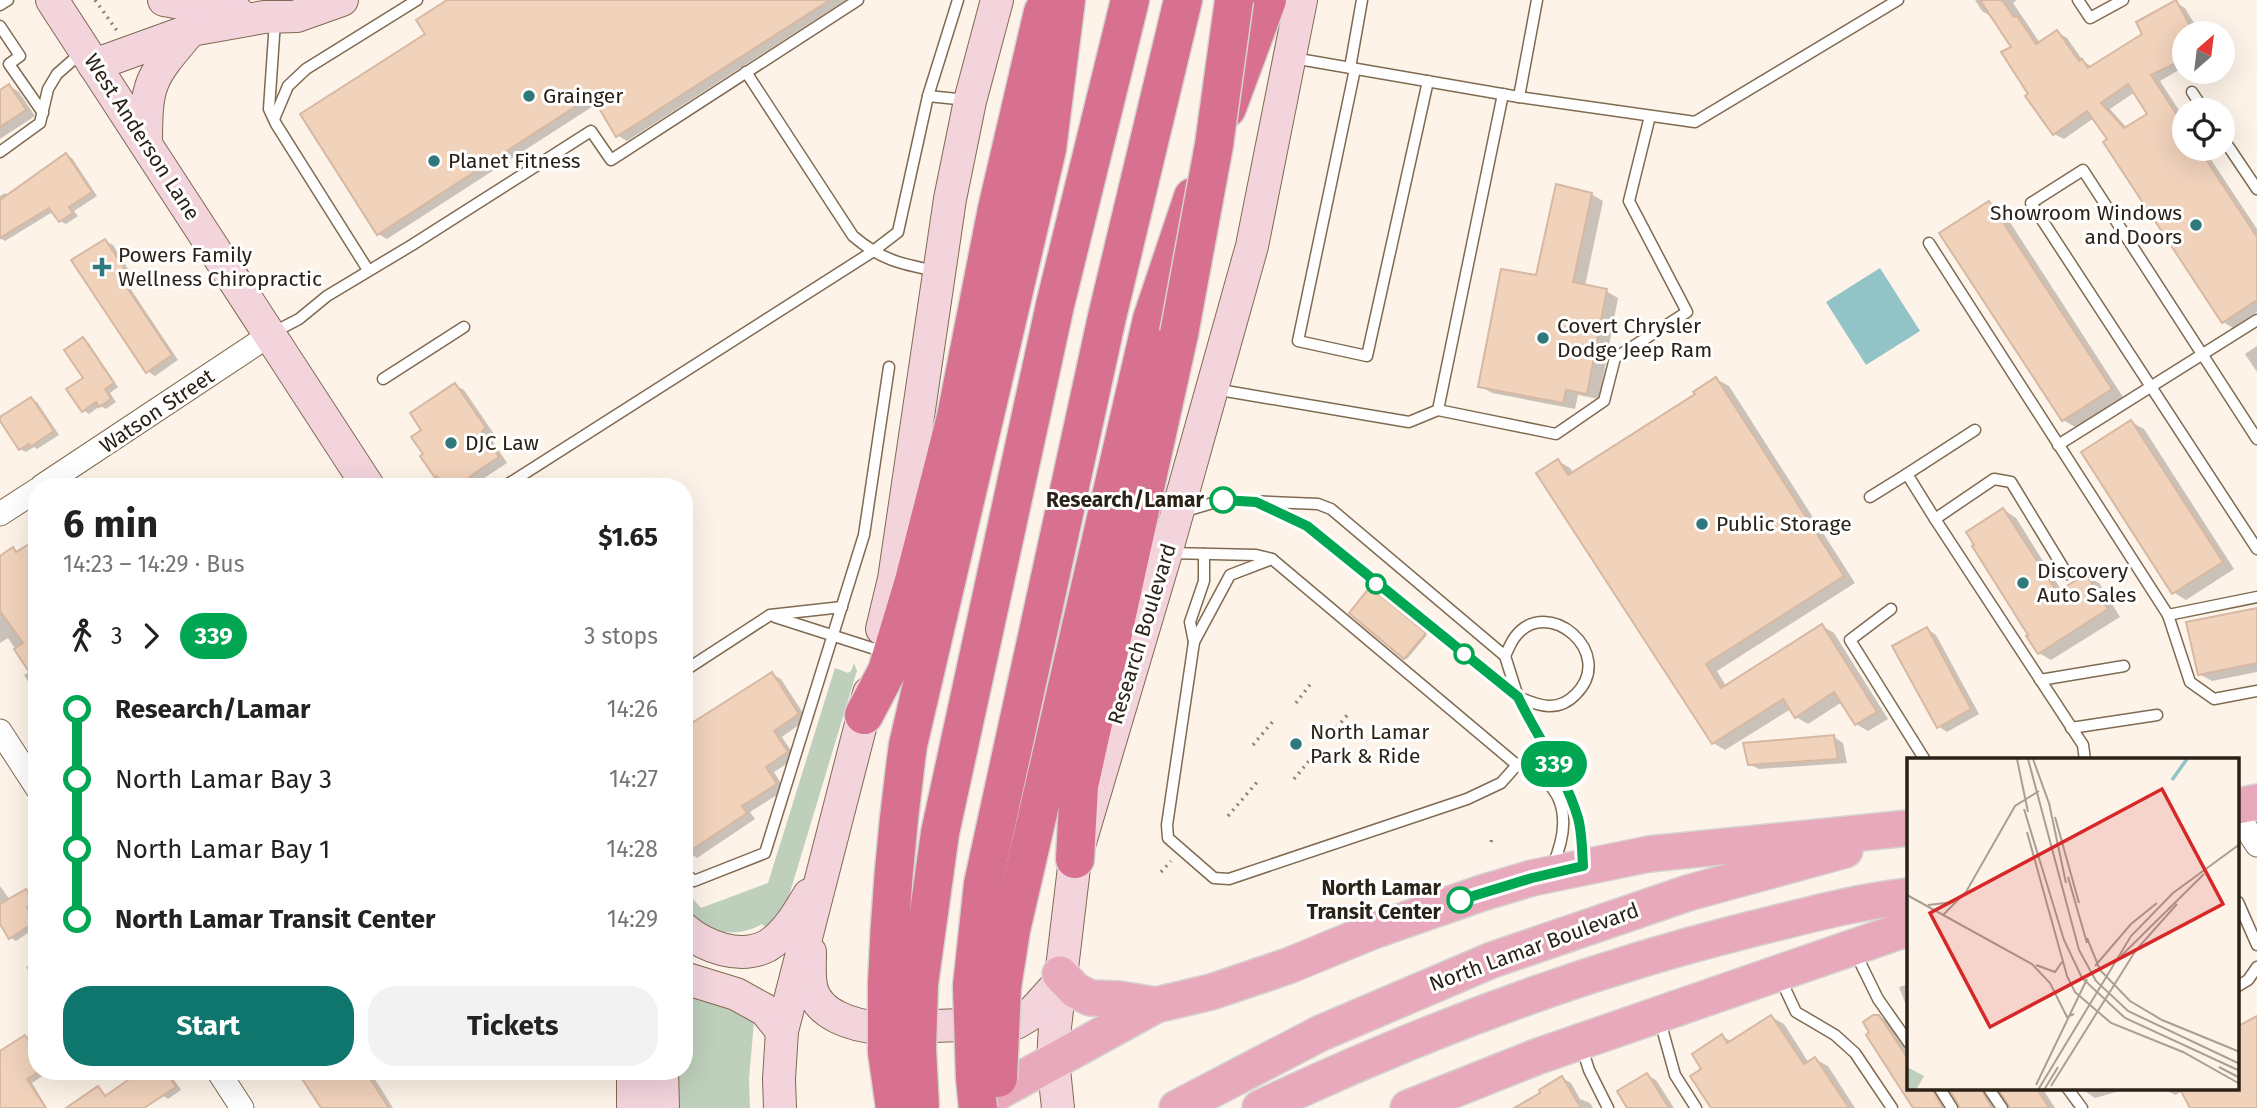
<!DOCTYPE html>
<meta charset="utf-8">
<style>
body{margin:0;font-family:"Fira Sans",sans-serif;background:#f2f2f2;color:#222;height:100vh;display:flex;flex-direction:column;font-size:26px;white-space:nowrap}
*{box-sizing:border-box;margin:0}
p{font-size:23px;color:#767676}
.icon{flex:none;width:38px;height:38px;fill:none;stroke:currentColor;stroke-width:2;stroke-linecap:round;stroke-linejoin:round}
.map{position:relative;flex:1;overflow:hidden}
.drawer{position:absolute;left:28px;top:478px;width:665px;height:602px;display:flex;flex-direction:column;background:#fff;border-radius:28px;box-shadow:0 7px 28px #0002}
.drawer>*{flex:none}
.badge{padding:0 14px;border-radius:23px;font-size:24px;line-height:46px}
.needle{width:46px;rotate:28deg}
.buttons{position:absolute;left:2172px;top:21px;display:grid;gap:14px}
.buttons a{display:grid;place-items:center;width:63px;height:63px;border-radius:50%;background:#fff;box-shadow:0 7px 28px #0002;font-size:35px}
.map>.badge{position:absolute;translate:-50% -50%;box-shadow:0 0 0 4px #fff}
.legs{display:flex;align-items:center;gap:10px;height:77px;padding:0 35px;font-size:23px}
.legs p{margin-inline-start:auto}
.headline{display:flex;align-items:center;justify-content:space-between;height:119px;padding:0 35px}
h1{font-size:38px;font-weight:700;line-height:52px}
.action{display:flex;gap:14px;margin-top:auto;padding:14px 35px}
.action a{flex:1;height:80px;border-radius:28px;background:#0f766e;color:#fff;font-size:28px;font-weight:700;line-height:80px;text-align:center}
.action a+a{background:#f2f2f2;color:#222}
ul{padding:0 35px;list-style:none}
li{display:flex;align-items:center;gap:24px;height:70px;font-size:26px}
li i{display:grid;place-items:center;width:10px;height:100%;margin:0 9px;background:currentColor}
li i::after{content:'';width:18px;height:18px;margin:-9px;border:5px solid;border-radius:50%;background:#fff}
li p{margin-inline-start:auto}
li:first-child i{background:linear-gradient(#0000 50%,currentColor 0)}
li:last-child i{background:linear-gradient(currentColor 50%,#0000 0)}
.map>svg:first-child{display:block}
.green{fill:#bed0bc}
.water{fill:#92c4c7}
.shadow{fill:#0003;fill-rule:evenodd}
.building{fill:#f1d2bb;stroke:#d7b8a2;stroke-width:2;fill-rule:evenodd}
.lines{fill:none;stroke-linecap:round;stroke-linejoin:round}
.lane-casing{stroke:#806a51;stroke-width:13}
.street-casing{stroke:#806a51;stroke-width:25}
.secondary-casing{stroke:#806a51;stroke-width:34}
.primary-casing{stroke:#d5d3d1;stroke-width:38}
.highway-casing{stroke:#d5d3d1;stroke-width:41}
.path{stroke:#8e857a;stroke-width:3.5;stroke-dasharray:2 5;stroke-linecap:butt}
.lane{stroke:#fff;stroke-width:10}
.street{stroke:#fff;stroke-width:23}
.secondary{stroke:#f3d4dd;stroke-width:32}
.primary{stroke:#e8a9bc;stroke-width:35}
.highway{stroke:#d8708f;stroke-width:38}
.highway-bridge-casing{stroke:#d5d3d1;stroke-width:41;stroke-linecap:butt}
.highway-bridge{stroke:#d8708f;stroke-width:38}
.line-1-casing{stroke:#fff;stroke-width:16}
.line-1{stroke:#00a651;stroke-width:10}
.poi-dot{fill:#2f787c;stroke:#fff;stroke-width:2.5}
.stop-1-dot{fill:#fff;stroke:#00a651;stroke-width:3.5}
.labels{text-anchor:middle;stroke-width:6;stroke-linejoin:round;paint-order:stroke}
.poi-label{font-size:21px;fill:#2b2217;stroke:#fff;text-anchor:start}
.street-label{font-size:21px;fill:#2b2217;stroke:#fff}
.stop-label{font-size:21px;font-weight:bold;fill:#2b2217;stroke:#fff;text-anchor:end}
.inset-river{fill:none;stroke:#92c4c7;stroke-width:3.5}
.inset-road{fill:none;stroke:#a99f94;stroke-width:2}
.view{fill:#d62828;fill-opacity:0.15;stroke:#d62828;stroke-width:3.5}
.inset-edge{fill:none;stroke:#2b2217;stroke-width:3.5}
</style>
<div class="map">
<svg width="2257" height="1108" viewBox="0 0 2257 1108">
<rect width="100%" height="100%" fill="#fdf3e8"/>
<!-- green -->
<g class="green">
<path d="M854 663 857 671 855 677 785 909 766 928 762 924C736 939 704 934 684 909V889L701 908 768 883 835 668 848 673 851 671Z"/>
<path d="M684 984 754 1021 749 1079 750 1108H676L677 1071H684Z"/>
</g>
<!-- water -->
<path class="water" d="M1880 268 1920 331 1866 365 1826 302Z"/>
<!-- shadow -->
<g class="shadow">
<path d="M450 0H846L627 141 617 135 598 103 387 239 378 234 428 35Z"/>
<path d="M1975 0H2017L2013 3 2040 43 2057 32 2067 38 2084 62 2093 67 2145 35 2175 2 2185 8 2200 33H2184V67L2160 81 2184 118V149H2204L2257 229V312L2233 328 2223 322 2094 118 2064 139 2054 134 2014 47 1992 17 1982 11ZM2135 92 2149 114 2127 128 2110 109Z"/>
<path d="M9 86 19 92 35 116 0 139V93Z"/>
<path d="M66 155 72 158 97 196 74 211 78 216 66 224 60 221 54 211 5 241 0 238V196L5 193 9 196Z"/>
<path d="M1591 194 1603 201 1585 286 1606 291 1618 298 1599 399 1578 395 1575 409 1492 393 1480 386 1537 277Z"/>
<path d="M1989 203 2002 210 2123 397 2075 427 2063 420Z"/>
<path d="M105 241 113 245 135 280 128 285 178 360 155 376 147 371Z"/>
<path d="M83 339 88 342 118 387 110 393 116 402 106 409 100 406 89 414 83 410 85 378Z"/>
<path d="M2257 346V372L2245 354Z"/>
<path d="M1716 379 1729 386 1855 583 1717 671 1726 686 1822 626 1834 633 1888 719 1868 731 1856 724 1842 702 1808 724 1796 717 1791 709 1725 750 1713 743 1558 461 1570 468 1573 473 1697 394Z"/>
<path d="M455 385 464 390 494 434 490 437 507 463 478 482V486H446L422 457 425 454 424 431Z"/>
<path d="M31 399 37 402 59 435 37 449 34 447 26 452 20 449Z"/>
<path d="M2131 422 2144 429 2234 569 2186 600 2173 592Z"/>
<path d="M2004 510 2016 518 2062 591 2086 576 2099 583 2120 617 2051 660 2039 653Z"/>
<path d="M0 562 37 630 36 688 30 685 24 675 30 671 8 638 0 643Z"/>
<path d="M1373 591 1427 635 1407 659 1405 658Z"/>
<path d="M2257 609V672L2212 681 2199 674Z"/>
<path d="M1927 629 1936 635 1979 714 1947 732 1938 726Z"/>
<path d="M772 674 781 679 807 719 782 737 796 758 774 772 785 790 750 812 755 819 697 858 688 852 684 847V720L693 725Z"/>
<path d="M1834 737 1843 743 1847 763 1759 769 1749 764Z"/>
<path d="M0 886 10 900 26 891 37 902V907L32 910 37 918V927L16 941 10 937 0 921Z"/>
<path d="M37 960V984L26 967Z"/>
<path d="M1909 984V1013L1899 987Z"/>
<path d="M1879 1016 1890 1023 1909 1052V1089H1947L1944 1091 1948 1108H1915Z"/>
<path d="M1771 1017 1784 1024 1809 1063 1815 1059 1828 1066 1855 1108H1713L1704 1070 1722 1036 1732 1042Z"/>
<path d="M2257 1018V1108H2192L2183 1091 2175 1095 2164 1089H2238V1028Z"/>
<path d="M26 1037 31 1040 37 1049V1071H50L32 1083 47 1108H0V1053Z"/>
<path d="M124 1071H168L181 1090 168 1099Z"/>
<path d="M299 1071H370L393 1108H323Z"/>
<path d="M1647 1075 1656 1080 1674 1108H1629Z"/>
<path d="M1562 1078 1571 1083 1580 1099 1590 1103 1593 1108H1527Z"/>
<path d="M1951 1089H1995L1998 1108H1961Z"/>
<path d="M2000 1089H2043L2055 1108H2011L2010 1103Z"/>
<path d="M2082 1089H2127L2095 1098Z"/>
</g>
<!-- building -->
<g class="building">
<path d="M447 0H830L616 137 592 96 377 235 300 114 425 34 416 20Z"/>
<path d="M1980 0H2002L2014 17 2017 16 2036 44 2057 30 2079 61 2082 59 2088 68 2142 34 2136 22 2176 0 2194 33H2184V59L2151 75 2184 126V149H2199L2257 237V300L2222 323 2103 142 2107 139 2087 111 2053 135 2025 96 2028 94 2001 52 2011 47ZM2128 84 2147 114 2124 128 2101 103Z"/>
<path d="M9 84 26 110 0 127V90Z"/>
<path d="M66 153 92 192 69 207 73 213 59 222 49 208 0 238V200Z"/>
<path d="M1556 184 1592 193 1573 282 1607 289 1587 394 1566 390 1563 403 1478 387 1501 269 1536 275Z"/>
<path d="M1989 201 2112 389 2062 421 1939 233Z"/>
<path d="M105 239 129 275 122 280 172 355 146 373 71 260Z"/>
<path d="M83 337 114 383 105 389 111 399 99 407 96 402 82 412 66 389 83 378 64 350Z"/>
<path d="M1716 377 1844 576 1706 664 1721 688 1822 624 1877 712 1855 725 1834 692 1795 718 1783 699 1712 744 1536 473 1558 459 1568 475 1695 394 1693 392Z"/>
<path d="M455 383 486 428 482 431 499 457 469 477 471 481 462 486H444L437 476 435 478 420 456 423 454 411 437 421 430 410 413Z"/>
<path d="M31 397 54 431 30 447 29 444 19 450 0 421V417Z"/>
<path d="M2131 420 2223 562 2172 594 2081 452Z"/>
<path d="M2003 508 2057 592 2086 574 2108 609 2038 654 2026 636 2028 635 1972 546 1974 545 1966 532Z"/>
<path d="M37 539V684L14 649 23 643 0 611V556L13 547 16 552Z"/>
<path d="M1370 587 1426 633 1404 659 1349 613Z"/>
<path d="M2257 608V663L2198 675 2186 622Z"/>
<path d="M1927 627 1971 709 1937 728 1892 646Z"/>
<path d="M772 672 799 714 774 731 788 752 766 767 777 784 742 806 747 813 684 855V728Z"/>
<path d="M1834 735 1838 759 1748 765 1743 743Z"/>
<path d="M26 889 34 902 27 907 36 921 9 939 0 924V904Z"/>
<path d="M1771 1015 1804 1064 1815 1057 1849 1108H1711L1690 1076 1701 1069 1692 1054 1722 1034 1727 1043Z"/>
<path d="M1873 1015H1879L1909 1060V1089H1932L1943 1108H1913L1866 1035 1869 1032 1863 1022Z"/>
<path d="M2257 1016V1108H2190L2180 1089H2238V1026Z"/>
<path d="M25 1035 37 1053V1073L27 1079 46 1108H0V1051Z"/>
<path d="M122 1071H166L176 1087 144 1108H66L98 1086 105 1096 128 1080Z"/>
<path d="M297 1071H365L389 1108H321Z"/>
<path d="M1647 1073 1669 1108H1627L1617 1091Z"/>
<path d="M1562 1076 1581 1108H1514L1540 1093 1539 1090Z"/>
<path d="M1949 1089H1981L1992 1108H1960Z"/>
<path d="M1998 1089H2037L2049 1108H2010Z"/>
</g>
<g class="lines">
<defs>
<g id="lane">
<path d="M2078 0 2090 18 2123 0"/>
<path d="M0 5 8 0"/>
<path d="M275 21 269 109 276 124 368 270"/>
<path d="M0 26 20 56 9 64 43 113"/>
<path d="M1293 58 1519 97 1695 122 1898 0"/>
<path d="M1350 68 1362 0"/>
<path d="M1355 69 1298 341 1367 356 1428 81"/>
<path d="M746 72 853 236C881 260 901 264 936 271"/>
<path d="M2192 92 2204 110"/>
<path d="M1503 94 1438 410 1556 434 1604 401 1615 358 1687 312 1629 201 1650 116"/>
<path d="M928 96 967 100"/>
<path d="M1519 97 1537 0"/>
<path d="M274 119 288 86 306 69 417 0"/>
<path d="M2222 137 2257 189"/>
<path d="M0 152 40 123 48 89 57 74 82 52"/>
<path d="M1929 243 2168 615"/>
<path d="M272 333 299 319 327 296 412 245 591 131 611 160 858 0"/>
<path d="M383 379 464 327"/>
<path d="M1214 389 1409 422 1438 410"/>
<path d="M2257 439 2083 170 2031 203 2257 549"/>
<path d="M2058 445 2257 320"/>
<path d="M505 486 872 252 898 232 928 96 958 0"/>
<path d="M1870 497 1907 474"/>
<path d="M1259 503 1307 526 1518 697C1539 706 1558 713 1576 694 1617 653 1547 594 1515 637 1511 642 1508 650 1505 656"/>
<path d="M1182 512 1223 500 1318 504 1331 509 1505 656 1518 697 1536 734 1564 780 1579 821 1583 863"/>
<path d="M1935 519 1907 474 1975 430"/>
<path d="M1169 553 1256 555 1272 559 1517 765C1568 783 1572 822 1552 867"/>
<path d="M1204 554V581L1190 622 1194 642 1167 825 1168 838 1214 878 1229 879 1467 799 1501 783 1517 765"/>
<path d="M2067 574 2011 482 1994 479 1935 519 2083 745 2085 760"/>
<path d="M2257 597 2168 615 2190 682 2214 699 2257 691"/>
<path d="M1891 609 1850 640 1925 760"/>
<path d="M775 617 878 650"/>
<path d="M1194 642 1230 575 1272 559"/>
<path d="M684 671 770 615 842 607"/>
<path d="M2040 680 2124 666"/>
<path d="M2071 728 2157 715"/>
<path d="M684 872 694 881 765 853 864 535 889 367"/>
<path d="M2238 902 2257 945"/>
<path d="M1854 950 1878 999 1909 1043"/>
<path d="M1780 978 1796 1012 1835 1035 1855 1053 1892 1108"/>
<path d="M2238 986 2248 980 2257 967"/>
<path d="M1660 1021 1675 1075 1696 1108"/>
<path d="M1582 1048 1589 1070 1608 1108"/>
<path d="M1940 1089 1952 1108"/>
<path d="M1989 1089 2002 1108"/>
<path d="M2068 1089 2082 1108"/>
</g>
<g id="street">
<path d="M42 486 271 334"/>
<path d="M0 514 37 490"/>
<path d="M0 731 37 788"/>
<path d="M2238 816 2257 845"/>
<path d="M218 1071 242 1108"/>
</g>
<g id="secondary">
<path d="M52 0 368 486"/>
<path d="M164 0 238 13"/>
<path d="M94 65 191 30 264 17 297 16 342 0"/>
<path d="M146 143C146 82 150 78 189 32"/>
<path d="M882 629 894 579 950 199 970 101 997 0"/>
<path d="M684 929C705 947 740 960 767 946 786 935 798 913 809 895"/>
<path d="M810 952C810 962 809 975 811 986 817 1016 855 1026 880 1028L1016 1023 1031 1014 1059 983"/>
<path d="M684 978 736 994 765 1010 782 1031"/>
<path d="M662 1071 663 1108"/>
<path d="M633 1108V1071"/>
<path d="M780 1108 779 1079 782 1031 869 693"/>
<path d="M1058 1108 1053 1060 1055 1027 1075 859 1166 553 1252 246 1301 0"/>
</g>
<g id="primary">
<path d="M2238 806 2257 802"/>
<path d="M1060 974 1075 990 1090 998 1119 999 1156 1005"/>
<path d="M976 1104 1156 1005 1211 992 1288 966 1373 931 1482 893 1532 878 1649 854 1909 828"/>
<path d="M1177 1108 1321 1033 1492 960 1688 893 1845 850"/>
<path d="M1260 1108C1417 1034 1579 972 1748 930 1801 917 1854 902 1909 896"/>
<path d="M1408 1108 1536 1057 1909 928"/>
</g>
<g id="highway">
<path d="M1227 108 1267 0"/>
<path d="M864 715 887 671 914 581 956 417 997 209 1043 12"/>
<path d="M1075 859 1079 786 1179 334"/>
<path d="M887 984C890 904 897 825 908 745L1047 149 1066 0"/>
<path d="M919 984 940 833 1055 305 1130 0"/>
<path d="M972 986 983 884 1107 317 1183 0"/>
<path d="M1002 987 1011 930 1152 319 1193 197"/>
</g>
</defs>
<!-- lane casing -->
<use href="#lane" class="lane-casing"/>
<!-- street casing -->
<use href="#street" class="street-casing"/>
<!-- secondary casing -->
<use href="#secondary" class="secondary-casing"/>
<!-- primary casing -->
<use href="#primary" class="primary-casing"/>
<!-- highway casing -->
<use href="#highway" class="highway-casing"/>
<!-- path -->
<g class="path">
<path d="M95 0 118 32"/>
<path d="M1296 703 1312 682"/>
<path d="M1332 733 1349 713"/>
<path d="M1253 745 1274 720"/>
<path d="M1294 779 1314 755"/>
<path d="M1228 816 1258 781"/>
<path d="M1491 842 1492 838"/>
<path d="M1161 872 1171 861"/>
</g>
<!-- lane -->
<use href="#lane" class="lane"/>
<!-- street -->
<use href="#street" class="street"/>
<!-- secondary -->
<use href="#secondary" class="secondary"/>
<!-- primary -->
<use href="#primary" class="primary"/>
<!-- highway -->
<use href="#highway" class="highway"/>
<defs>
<g id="highway-bridge">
<path d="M1179 334 1214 145 1234 0"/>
<path d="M887 984V1052L895 1108"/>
<path d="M919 984 917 1049 920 1108"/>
<path d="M972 986 975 1078 978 1108"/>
<path d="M998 1078 1002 987"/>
</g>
</defs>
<!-- highway-bridge casing -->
<use href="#highway-bridge" class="highway-bridge-casing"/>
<!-- highway-bridge -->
<use href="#highway-bridge" class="highway-bridge"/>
</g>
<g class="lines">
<defs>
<path id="line-1" d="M1223 500 1256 502 1307 526 1518 697C1537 737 1565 774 1578 818 1582 832 1582 850 1583 866L1532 878 1460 900"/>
</defs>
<!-- line-1 casing -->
<use href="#line-1" class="line-1-casing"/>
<!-- line-1 -->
<use href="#line-1" class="line-1"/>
</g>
<!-- markers -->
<g class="poi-dot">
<circle cx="529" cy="96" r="7"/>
<circle cx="434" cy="161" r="7"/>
<circle cx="2196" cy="225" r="7"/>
<path d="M98.5 256.5h7v7h7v7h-7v7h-7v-7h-7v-7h7z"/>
<circle cx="1543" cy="338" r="7"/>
<circle cx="451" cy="443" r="7"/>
<circle cx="1702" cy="524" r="7"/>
<circle cx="2023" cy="583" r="7"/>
<circle cx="1296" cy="744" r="7"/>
</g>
<g class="stop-1-dot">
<circle cx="1223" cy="500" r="12"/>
<circle cx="1376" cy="584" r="9"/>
<circle cx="1464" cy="654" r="9"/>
<circle cx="1460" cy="900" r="12"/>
</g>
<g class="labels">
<!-- poi labels -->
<g class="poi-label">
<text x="543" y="103">Grainger</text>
<text x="448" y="168">Planet Fitness</text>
<text x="2182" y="220" text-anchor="end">Showroom Windows<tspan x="2182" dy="24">and Doors</tspan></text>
<text x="118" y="262">Powers Family<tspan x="118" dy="24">Wellness Chiropractic</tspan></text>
<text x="1557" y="333">Covert Chrysler<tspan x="1557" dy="24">Dodge Jeep Ram</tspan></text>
<text x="465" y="450">DJC Law</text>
<text x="1716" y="531">Public Storage</text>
<text x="2037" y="578">Discovery<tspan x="2037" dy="24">Auto Sales</tspan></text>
<text x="1310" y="739">North Lamar<tspan x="1310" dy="24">Park &amp; Ride</tspan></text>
</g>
<!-- street labels -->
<g class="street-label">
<text transform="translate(142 137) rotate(57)" y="7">West Anderson Lane</text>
<text transform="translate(157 411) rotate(-34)" y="7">Watson Street</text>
<text transform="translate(1142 634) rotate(-73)" y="7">Research Boulevard</text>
<text transform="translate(1534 947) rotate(-20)" y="7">North Lamar Boulevard</text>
</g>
<!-- stop labels -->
<g class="stop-label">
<text x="1204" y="507">Research/Lamar</text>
<text x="1441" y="895">North Lamar<tspan x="1441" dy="24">Transit Center</tspan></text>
</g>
</g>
<!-- overview -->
<g transform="translate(1907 758)">
<rect width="332" height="332" fill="#fdf3e8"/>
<path d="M0 309 17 318 9 332H0Z" fill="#bed0bc"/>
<path class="inset-river" d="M265 22 280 1"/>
<path class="inset-road" d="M110 1 121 54M121 1 172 192 189 223 221 253 333 306M126 1 143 48M142 45 159 125M117 51 157 182 175 220 218 260 333 313M148 59 172 145M120 74 160 218 168 234 204 265 276 294 333 326M161 119 180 185M0 137 125 206 143 225 160 259 167 256M21 147 47 144M36 157 59 134 108 48 132 33M180 180 193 212 223 243 255 262 333 294M214 198 297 116M129 207 148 214 155 204M188 208 224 166 250 145M312 309 333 320M129 327 180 221M144 328 229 192 270 146M131 332 224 178 266 135 333 86M137 332 151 309"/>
<path class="view" d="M255 31 316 146 83 269 23 155Z"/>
<rect width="332" height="332" class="inset-edge"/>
</g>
</svg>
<div class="buttons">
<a><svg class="needle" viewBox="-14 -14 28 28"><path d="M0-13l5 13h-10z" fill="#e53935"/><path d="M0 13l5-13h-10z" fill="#767676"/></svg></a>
<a><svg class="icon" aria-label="locate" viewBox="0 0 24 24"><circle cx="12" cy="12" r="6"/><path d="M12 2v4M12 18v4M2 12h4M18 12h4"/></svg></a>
</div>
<b class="badge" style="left:1554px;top:764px;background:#00a651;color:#fff">339</b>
<section class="drawer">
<div class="headline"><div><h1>6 min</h1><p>14:23 – 14:29 · Bus</p></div><b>$1.65</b></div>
<div class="legs"><svg class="icon" aria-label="walk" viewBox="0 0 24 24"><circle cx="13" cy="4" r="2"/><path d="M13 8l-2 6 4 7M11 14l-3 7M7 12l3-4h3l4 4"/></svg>3<svg class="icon" aria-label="forward" viewBox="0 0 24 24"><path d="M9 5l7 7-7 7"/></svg><b class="badge" style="background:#00a651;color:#fff">339</b><p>3 stops</p></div>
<ul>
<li><i style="color:#00a651"></i><b>Research/Lamar</b><p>14:26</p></li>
<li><i style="color:#00a651"></i><span>North Lamar Bay 3</span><p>14:27</p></li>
<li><i style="color:#00a651"></i><span>North Lamar Bay 1</span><p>14:28</p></li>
<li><i style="color:#00a651"></i><b>North Lamar Transit Center</b><p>14:29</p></li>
</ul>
<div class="action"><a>Start</a><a>Tickets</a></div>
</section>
</div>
